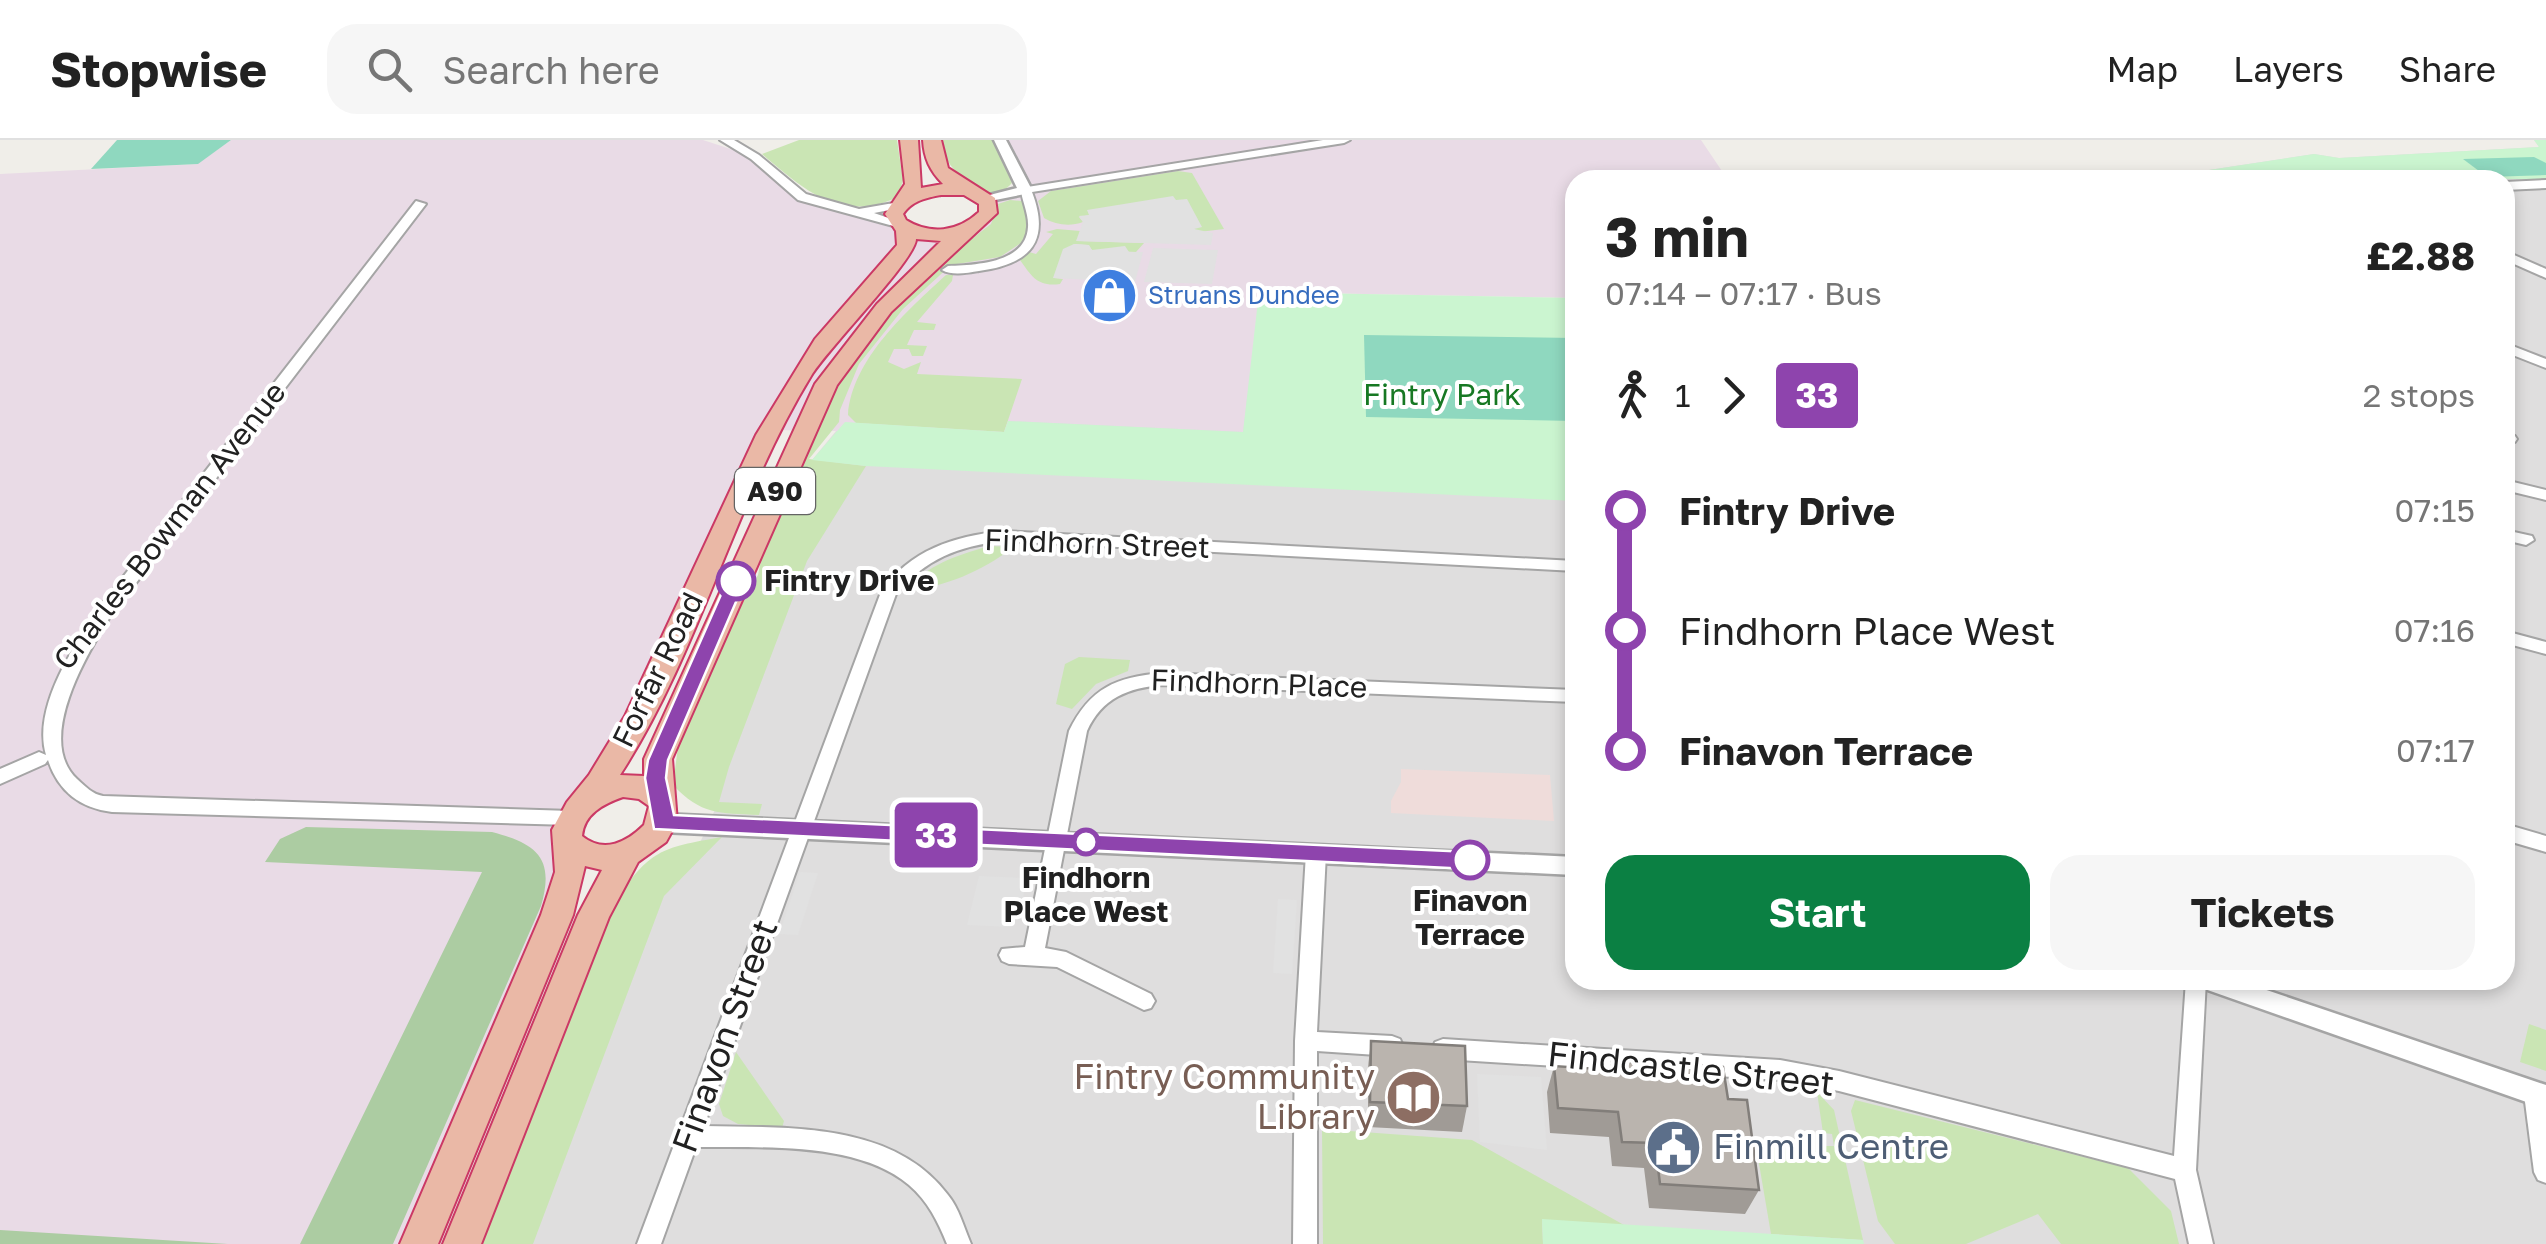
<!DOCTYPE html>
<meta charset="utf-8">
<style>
body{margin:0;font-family:"Golos Text",sans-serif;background:#f6f6f6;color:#222;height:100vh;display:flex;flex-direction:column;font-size:38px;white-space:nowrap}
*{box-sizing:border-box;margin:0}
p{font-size:32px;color:#767676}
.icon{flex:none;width:55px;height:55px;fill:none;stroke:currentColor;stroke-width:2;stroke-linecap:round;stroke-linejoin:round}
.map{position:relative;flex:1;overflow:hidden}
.details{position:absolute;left:1565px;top:30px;width:950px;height:820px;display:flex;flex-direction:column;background:#fff;border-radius:30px;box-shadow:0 5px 15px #0003}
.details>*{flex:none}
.badge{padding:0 20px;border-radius:8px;font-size:35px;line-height:65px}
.map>.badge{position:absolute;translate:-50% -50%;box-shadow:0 0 0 5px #fff}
.legs{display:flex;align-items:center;gap:15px;height:110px;padding:0 40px;font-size:32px}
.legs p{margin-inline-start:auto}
.head{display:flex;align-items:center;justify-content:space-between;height:170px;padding:0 40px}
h1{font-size:55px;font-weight:700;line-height:75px}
.button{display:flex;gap:20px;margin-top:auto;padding:20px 40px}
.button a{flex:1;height:115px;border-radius:30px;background:#0b8043;color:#fff;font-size:40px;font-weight:700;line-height:115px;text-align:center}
.button a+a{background:#f6f6f6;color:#222}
ul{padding:0 40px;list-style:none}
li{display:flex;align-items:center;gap:35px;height:120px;font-size:38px}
li i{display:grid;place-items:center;width:15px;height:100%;margin:0 12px;background:currentColor}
li i::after{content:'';width:25px;height:25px;margin:-12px;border:8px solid;border-radius:50%;background:#fff}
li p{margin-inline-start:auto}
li:first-child i{background:linear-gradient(#0000 50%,currentColor 0)}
li:last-child i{background:linear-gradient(currentColor 50%,#0000 0)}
header{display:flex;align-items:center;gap:60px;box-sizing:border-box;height:140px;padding:0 50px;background:#fff;border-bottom:2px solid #e0e0e0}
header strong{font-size:48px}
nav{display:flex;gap:55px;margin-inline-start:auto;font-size:35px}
.search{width:700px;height:90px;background:#f6f6f6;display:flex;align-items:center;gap:25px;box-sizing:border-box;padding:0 35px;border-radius:30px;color:#767676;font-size:38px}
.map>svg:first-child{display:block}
.residential{fill:#dfdede}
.commercial{fill:#efdcda}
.industrial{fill:#e9dbe6}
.grass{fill:#cae5b4}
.forest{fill:#accca2}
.park{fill:#cbf5d0}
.pitch{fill:#8fd8bf}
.parking{fill:#e1e1e1}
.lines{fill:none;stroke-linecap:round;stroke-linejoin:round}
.minor-casing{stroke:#a5a5a5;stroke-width:4}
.tertiary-casing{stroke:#a5a5a5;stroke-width:5}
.trunk-casing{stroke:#cb3965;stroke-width:4}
.minor{fill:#fff;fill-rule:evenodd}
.tertiary{fill:#fff;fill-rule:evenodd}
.trunk{fill:#eab8a6;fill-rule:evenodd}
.wall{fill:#a09b96}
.building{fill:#bab4ae;stroke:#827e7a;stroke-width:2.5}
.line-1{fill:#8e44ad;stroke:#fff;stroke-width:2.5}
.stop-1-dot{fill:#fff;stroke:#8e44ad;stroke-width:5}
.labels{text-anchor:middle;stroke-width:8;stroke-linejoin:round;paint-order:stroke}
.far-shop-label{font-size:25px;fill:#366cbe;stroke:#fff;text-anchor:start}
.shield{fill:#fff;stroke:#646464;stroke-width:2.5}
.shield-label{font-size:28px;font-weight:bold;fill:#212121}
.park-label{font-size:30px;fill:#177823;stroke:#fff}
.street-label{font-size:30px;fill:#212121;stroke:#fff}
.stop-label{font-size:30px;font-weight:bold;fill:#212121;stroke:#fff}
.near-street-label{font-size:35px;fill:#212121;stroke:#fff}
.near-education-label{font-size:35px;fill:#785e54;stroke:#fff;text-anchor:end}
.near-service-label{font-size:35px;fill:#4e5e75;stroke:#fff;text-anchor:start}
</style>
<header>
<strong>Stopwise</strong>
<div class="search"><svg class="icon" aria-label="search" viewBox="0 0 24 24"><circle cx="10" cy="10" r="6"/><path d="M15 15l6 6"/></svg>Search here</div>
<nav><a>Map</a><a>Layers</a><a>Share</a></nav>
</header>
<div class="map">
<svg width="2546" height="1104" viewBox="0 0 2546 1104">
<rect width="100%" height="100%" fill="#f0eee9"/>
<!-- residential -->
<path class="residential" d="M2534 0H2546V1104H502L649 750 698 707 718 663 812 320 836 291 1575 158V840H2505V40H2182L2176 35 2314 14 2339 18 2539 7Z"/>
<!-- commercial -->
<path class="commercial" d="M1401 629 1550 635 1554 681 1391 673V661L1401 642Z"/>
<!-- industrial -->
<path class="industrial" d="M231 0H703L755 17 804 56 859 73 897 68 914 93 973 88 988 62 1028 56 1001 0H1701L1728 40H1575V158L1260 152 1243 292 1009 281 1004 292 896 286 839 291 771 290 584 663 419 1104H0V34L197 24Z"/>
<!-- grass -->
<g class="grass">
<path d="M799 0H897L903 40 898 57C841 84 803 49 762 14Z"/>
<path d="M943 0H997L1012 43C984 74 955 33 941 11Z"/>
<path d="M1178 31 1192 33 1224 89 1199 92 1192 88 1090 75 1079 77 1083 82C1070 87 1056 85 1044 78L1038 61 1051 51Z"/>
<path d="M1010 60 1022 61 1030 87 1021 103 1000 117 951 125 903 169 859 224 840 270 839 282 809 319 866 326 807 421 729 627 719 662 762 664 759 675C719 673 701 675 673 645L680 591 723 494 758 435 766 395 826 263 850 222 895 166 942 122 991 84 998 64Z"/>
<path d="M1057 89 1080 91 1077 101 1144 103 1136 112 1092 110 1088 105 1074 104 1054 138 1063 139 1060 144C1038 147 1032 137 1020 120L1029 112 1036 114 1053 94 1046 92Z"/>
<path d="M946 135H953L952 141 917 182 936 184 934 190H914L907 205 927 206 923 216H912L909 209H894L888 222 904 229 921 222 917 234 1022 239 1004 292 856 283 848 275C852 219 908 170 946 135Z"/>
<path d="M989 406 1014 407C979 433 948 445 905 452 927 424 956 416 989 406Z"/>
<path d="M1079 517 1130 520 1128 531 1096 544 1072 569 1056 564 1065 524Z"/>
<path d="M722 697 664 756 533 1104H481L614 762C651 710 659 708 722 697Z"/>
<path d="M2529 884 2546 890V931L2520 922Z"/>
<path d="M736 912 784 981 782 988 738 984 723 976 719 964Z"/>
<path d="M1817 952 1834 970 1863 1100 1771 1094 1756 1006 1822 1011V1006H1834L1832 994 1823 993Z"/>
<path d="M1855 960 2128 1028 2171 1071 2179 1104H2061L2038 1074 1966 1104H1895L1878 1081 1851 971Z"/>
<path d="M1322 989 1472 1000 1624 1085 1542 1080 1543 1104H1323Z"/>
</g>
<!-- forest -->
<g class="forest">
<path d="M306 687 492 692C537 704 555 718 541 766L393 1104H300L482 732 265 722 280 699Z"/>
<path d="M0 1090 228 1104H0Z"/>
</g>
<!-- park -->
<g class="park">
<path d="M2534 0H2546V39L2182 40 2176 35 2314 14 2339 18 2539 7Z"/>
<path d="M1259 152 1575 158V361L866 326 812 320 845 282 1004 292 1008 281 1243 292Z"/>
<path d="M1542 1079 1863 1100 1864 1104H1543Z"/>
</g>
<!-- pitch -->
<g class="pitch">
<path d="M117 0H231L198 24 91 29Z"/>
<path d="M2534 17 2546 23V35L2487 37 2463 19Z"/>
<path d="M1364 195 1575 198V281L1366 277Z"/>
</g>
<!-- parking -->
<g class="parking">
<path d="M1173 56 1176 60 1187 59 1202 87 1194 89 1213 93 1211 105 1076 101 1083 82 1079 76 1089 75 1087 70Z"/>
<path d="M1074 104 1089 105 1092 110 1125 106 1129 112H1143L1135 142 1053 138 1063 109Z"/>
<path d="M1153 108 1218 110 1212 144 1144 142Z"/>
<path d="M800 732 818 733 798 795 779 794Z"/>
<path d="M979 736 1027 738 1020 772H1015L1012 787 967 785Z"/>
<path d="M1278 759 1297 760 1292 834 1273 833Z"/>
<path d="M1477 934 1541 937 1547 1010 1480 1002Z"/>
</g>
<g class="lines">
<defs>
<g id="minor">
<path d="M720 0H734L759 15 806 54 859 69 905 61V67L874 73 903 83 897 87 798 60 751 19Z"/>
<path d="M1323 0H1350L1344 3 1032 52C1051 102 1030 124 979 131 967 133 952 136 942 130L948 126C976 125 1026 123 1028 87 1029 73 1021 60 1021 48Z"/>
<path d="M2546 40V48L2505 50V42Z"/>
<path d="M416 61 426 64 110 477C87 514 35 600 77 639 86 647 92 654 103 656L571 671 578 673 580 678 578 683 571 685 112 672C80 668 58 651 48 620L45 624 0 644V629L39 612 46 615C32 568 74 506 98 469Z"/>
<path d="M2505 111 2546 129V138L2505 120Z"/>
<path d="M2505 203 2546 219V228L2505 212Z"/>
<path d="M2505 294 2515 296 2517 299 2515 302H2505Z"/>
<path d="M2505 340 2546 350V360L2505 350Z"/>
<path d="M2505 390 2532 396 2534 400 2526 405 2505 400Z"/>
<path d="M1003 391 1575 421V431L1003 401C959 406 925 419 896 454L704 986C786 988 893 981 948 1055 959 1068 964 1088 971 1104H947C938 1082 928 1061 909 1045 857 1001 760 1008 696 1007L661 1104H637L881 452C910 410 954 396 1003 391Z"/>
<path d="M2505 491 2546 502V514L2505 503Z"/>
<path d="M1162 533 1575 550V562L1162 545C1128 548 1102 558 1087 591L1045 808 1066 812 1151 854 1155 861 1151 868 1144 870 1057 827 1009 824 1002 821 999 815 1002 809 1025 807 1069 591C1090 548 1116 537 1162 533Z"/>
<path d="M2505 684 2546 696V712L2505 700Z"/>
<path d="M1316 705 1323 707 1326 713 1317 892 1392 896 1400 899 1403 906 1400 913 1392 916 1317 911V1104H1293L1295 901 1306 713 1309 707Z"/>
<path d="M2186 840H2206L2196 1030 2213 1104H2189L2175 1039 1839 951 1780 940 1443 919 1435 916 1432 909 1435 902 1443 899 1780 920 1839 931 2174 1016Z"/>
<path d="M2535 944 2543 947 2546 954V1043L2538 1040 2534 1032 2524 954 2527 947Z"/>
</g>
<g id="tertiary">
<path d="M994 0H1006L1032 50 1030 53 985 62 978 58 1017 48Z"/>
<path d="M662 674 1575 717V735L662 692 654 689 651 683 654 677Z"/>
<path d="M2195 840H2237L2546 945V969L2199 847Z"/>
</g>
<path id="trunk" d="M900 0H918L921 48 943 44C930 31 924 18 923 0H941L948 28 995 58 997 73 891 172 837 245 672 619 677 682 666 702 638 722 609 777 481 1104H443L578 775 602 730 585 726 573 775 438 1104H400L541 775 555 732 552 690 567 662 589 635 625 576 756 295 815 199 897 105 896 91 885 74 905 44ZM941 55H964L979 64V72C958 92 930 95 906 80L903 74C913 60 926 58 941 55ZM916 99 941 101 877 164 815 244 644 619V636L620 635C700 512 734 362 811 236 828 208 916 119 916 99ZM623 657 639 659 649 666 644 685C627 702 604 714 582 696 584 674 603 664 623 657Z"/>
</defs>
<!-- minor casing -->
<use href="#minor" class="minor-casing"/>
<!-- tertiary casing -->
<use href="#tertiary" class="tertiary-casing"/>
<!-- trunk casing -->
<use href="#trunk" class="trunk-casing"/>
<!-- minor -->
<use href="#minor" class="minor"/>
<!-- tertiary -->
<use href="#tertiary" class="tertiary"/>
<!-- trunk -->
<use href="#trunk" class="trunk"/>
</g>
<!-- wall -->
<g class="wall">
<path d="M1371 901 1467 966 1462 992 1368 987V927Z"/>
<path d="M1612 921 1728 959 1759 1050 1745 1074 1649 1068 1644 1028 1612 1026 1609 997 1550 993 1547 952 1554 926 1609 929Z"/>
</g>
<!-- building -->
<g class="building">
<path d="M1371 901 1465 906 1467 966 1370 962Z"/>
<path d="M1612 921 1723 927 1728 959 1747 960 1759 1050 1660 1044 1655 1003 1622 1002 1618 972 1558 968 1554 926 1613 930Z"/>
</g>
<!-- line-1 -->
<path class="line-1" d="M736 435 745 441 668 620 666 638 674 675 1470 712 1480 720 1470 729 654 689 645 638 648 620 727 441Z"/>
<!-- icons -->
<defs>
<symbol id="shop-disc" viewBox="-11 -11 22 22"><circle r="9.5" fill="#3f7fe0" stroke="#fff"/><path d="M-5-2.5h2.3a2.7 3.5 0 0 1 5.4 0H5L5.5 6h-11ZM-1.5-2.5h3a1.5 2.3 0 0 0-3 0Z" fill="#fff"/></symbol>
<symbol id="library-disc" viewBox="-11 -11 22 22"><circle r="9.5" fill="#8d6e63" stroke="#fff"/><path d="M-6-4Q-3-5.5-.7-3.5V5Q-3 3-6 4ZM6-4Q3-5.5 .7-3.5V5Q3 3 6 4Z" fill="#fff"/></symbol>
<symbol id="civic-disc" viewBox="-11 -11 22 22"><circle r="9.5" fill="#5c6f8a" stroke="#fff"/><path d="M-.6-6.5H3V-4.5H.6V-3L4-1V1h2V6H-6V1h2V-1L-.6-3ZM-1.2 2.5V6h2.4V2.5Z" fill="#fff"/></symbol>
</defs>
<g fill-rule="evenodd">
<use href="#shop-disc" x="1078" y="124" width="63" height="63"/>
<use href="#library-disc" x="1382" y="926" width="63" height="63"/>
<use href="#civic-disc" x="1642" y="976" width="63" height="63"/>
</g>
<!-- markers -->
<g class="stop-1-dot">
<circle cx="736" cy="441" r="18"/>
<circle cx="1086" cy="702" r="12"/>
<circle cx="1470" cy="720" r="18"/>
</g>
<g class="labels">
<!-- far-shop labels -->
<g class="far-shop-label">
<text x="1148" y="164">Struans Dundee</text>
</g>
<!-- shield labels -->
<rect class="shield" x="735" y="328" width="80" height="46" rx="8"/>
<g class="shield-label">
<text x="775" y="361">A90</text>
</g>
<!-- park labels -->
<g class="park-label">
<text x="1442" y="265">Fintry Park</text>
</g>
<!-- street labels -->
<g class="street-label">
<text transform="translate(170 386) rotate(-52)" y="10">Charles Bowman Avenue</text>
<text transform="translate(1097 404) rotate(2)" y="10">Findhorn Street</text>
<text transform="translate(658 530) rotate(-64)" y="10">Forfar Road</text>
<text transform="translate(1259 544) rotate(2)" y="10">Findhorn Place</text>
</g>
<!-- stop labels -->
<g class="stop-label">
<text x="764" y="451" text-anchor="start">Fintry Drive</text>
<text x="1086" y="748">Findhorn<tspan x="1086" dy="34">Place West</tspan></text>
<text x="1470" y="771">Finavon<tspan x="1470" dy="34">Terrace</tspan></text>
</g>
<!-- near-street labels -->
<g class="near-street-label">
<text transform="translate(725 896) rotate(-70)" y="12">Finavon Street</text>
<text transform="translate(1691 929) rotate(6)" y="12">Findcastle Street</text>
</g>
<!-- near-education labels -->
<g class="near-education-label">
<text x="1375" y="949">Fintry Community<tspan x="1375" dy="40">Library</tspan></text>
</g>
<!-- near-service labels -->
<g class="near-service-label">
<text x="1713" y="1019">Finmill Centre</text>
</g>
</g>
</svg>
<b class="badge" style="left:936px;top:695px;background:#8e44ad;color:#fff">33</b>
<section class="details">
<div class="head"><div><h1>3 min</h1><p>07:14 – 07:17 · Bus</p></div><b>£2.88</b></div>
<div class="legs"><svg class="icon" aria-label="walk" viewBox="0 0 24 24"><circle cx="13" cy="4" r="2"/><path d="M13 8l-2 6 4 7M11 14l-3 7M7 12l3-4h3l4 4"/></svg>1<svg class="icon" aria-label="forward" viewBox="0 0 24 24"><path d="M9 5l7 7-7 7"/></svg><b class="badge" style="background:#8e44ad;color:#fff">33</b><p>2 stops</p></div>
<ul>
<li><i style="color:#8e44ad"></i><b>Fintry Drive</b><p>07:15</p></li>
<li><i style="color:#8e44ad"></i><span>Findhorn Place West</span><p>07:16</p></li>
<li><i style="color:#8e44ad"></i><b>Finavon Terrace</b><p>07:17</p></li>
</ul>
<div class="button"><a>Start</a><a>Tickets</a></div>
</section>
</div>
